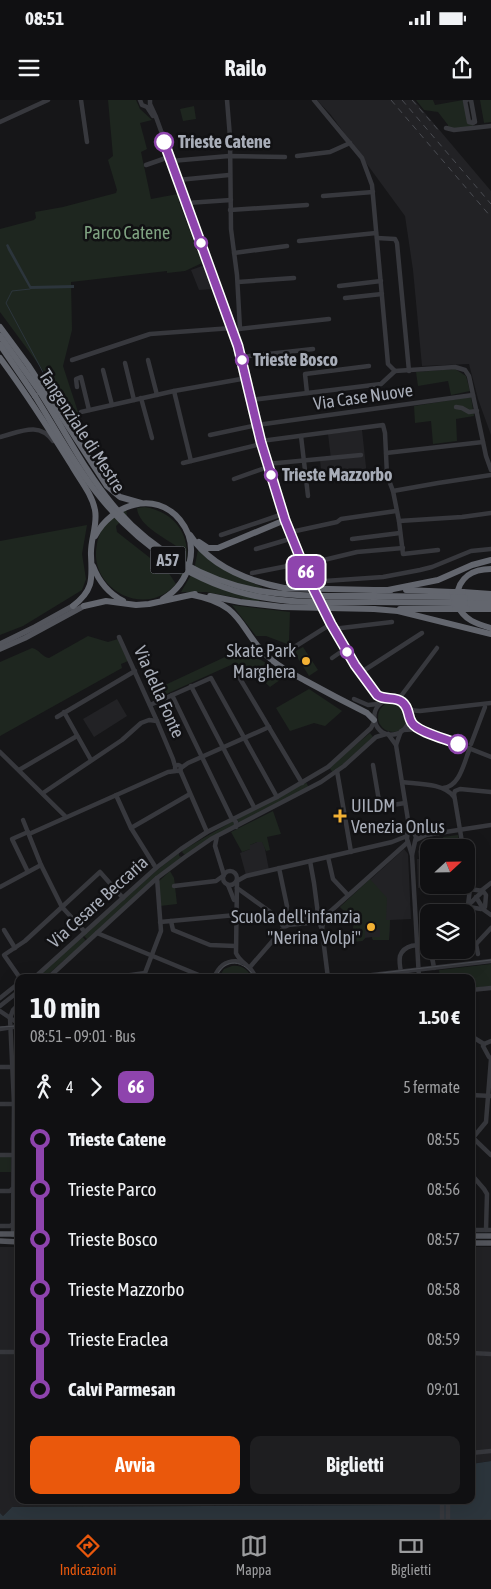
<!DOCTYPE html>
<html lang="it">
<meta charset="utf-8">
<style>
body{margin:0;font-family:"Asap Condensed",sans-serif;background:#1e1e20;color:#f1f3f6;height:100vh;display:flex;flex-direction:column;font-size:19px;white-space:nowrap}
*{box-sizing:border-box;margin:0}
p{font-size:16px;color:#9c9d9f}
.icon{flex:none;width:28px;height:28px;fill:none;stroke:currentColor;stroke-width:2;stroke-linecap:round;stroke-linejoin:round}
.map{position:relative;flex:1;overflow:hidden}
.side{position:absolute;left:15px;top:874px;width:460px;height:530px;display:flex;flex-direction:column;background:#101012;border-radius:10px;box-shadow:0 5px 20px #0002,0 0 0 1px #303032}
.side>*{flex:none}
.badge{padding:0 10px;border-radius:8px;font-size:18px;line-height:32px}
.needle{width:32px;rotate:68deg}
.fabs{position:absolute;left:420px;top:739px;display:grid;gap:10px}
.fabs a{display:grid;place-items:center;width:55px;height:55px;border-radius:10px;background:#101012;box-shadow:0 5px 20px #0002,0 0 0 1px #303032;font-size:25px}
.map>.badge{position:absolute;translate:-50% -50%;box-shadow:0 0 0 2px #fff}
.legs{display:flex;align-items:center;gap:8px;height:55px;padding:0 15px;font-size:16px}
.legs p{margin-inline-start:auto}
.overview{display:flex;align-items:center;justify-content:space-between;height:85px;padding:0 15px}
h1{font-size:28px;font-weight:700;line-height:38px}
.cta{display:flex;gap:10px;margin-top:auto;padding:10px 15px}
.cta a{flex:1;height:58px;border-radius:10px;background:#ea580c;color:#fff;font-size:20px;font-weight:700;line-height:58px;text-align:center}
.cta a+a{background:#1e1e20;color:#f1f3f6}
ul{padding:0 15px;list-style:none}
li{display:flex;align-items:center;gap:18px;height:50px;font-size:19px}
li i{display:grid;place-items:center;width:8px;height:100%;margin:0 6px;background:currentColor}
li i::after{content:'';width:12px;height:12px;margin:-6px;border:4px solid;border-radius:50%;background:#101012}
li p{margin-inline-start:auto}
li:first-child i{background:linear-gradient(#0000 50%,currentColor 0)}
li:last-child i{background:linear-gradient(currentColor 50%,#0000 0)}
.status{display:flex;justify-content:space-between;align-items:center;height:35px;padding:0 25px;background:#101012;direction:ltr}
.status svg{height:14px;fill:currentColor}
header{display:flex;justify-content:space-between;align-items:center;height:65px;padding:0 15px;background:#101012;font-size:22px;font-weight:700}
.menu{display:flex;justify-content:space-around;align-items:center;height:70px;border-top:1px solid #303032;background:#101012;font-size:14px;color:#9c9d9f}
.menu a{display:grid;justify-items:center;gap:2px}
.menu .current{color:#ea580c}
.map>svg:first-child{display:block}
.built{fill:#222225}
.green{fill:#1e261f}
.water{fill:#2c353c}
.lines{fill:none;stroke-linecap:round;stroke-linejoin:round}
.stream{stroke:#2c353c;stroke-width:1}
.minor{stroke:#37383d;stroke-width:4.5}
.major{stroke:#53555c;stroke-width:5.5}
.highway{stroke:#63666e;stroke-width:6}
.tram{stroke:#4a4c52;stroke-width:1}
.rail{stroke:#4a4c52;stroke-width:1;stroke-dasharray:6 5;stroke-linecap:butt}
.highway-bridge{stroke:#63666e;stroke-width:6}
.line-1-casing{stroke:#fff;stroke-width:11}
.line-1{stroke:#8e44ad;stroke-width:8}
.stop-1-dot{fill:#fff;stroke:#8e44ad;stroke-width:2.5}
.poi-dot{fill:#f2b134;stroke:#111113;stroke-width:2}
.labels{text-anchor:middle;stroke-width:5;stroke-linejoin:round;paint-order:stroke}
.shield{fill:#111113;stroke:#7b7e86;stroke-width:1}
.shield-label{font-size:16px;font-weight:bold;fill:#a8adb8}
.stop-label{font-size:18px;font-weight:bold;fill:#a8adb8;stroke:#111113;text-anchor:start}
.park-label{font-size:18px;fill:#7fa381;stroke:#111113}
.street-label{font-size:18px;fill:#a8adb8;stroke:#111113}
.poi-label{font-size:18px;fill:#a8adb8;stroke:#111113;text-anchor:end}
</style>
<div class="status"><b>08:51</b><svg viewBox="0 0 49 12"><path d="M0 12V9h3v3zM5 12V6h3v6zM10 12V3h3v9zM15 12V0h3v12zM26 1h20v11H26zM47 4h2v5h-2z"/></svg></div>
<header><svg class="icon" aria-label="menu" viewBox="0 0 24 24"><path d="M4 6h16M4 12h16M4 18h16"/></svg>Railo<svg class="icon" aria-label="share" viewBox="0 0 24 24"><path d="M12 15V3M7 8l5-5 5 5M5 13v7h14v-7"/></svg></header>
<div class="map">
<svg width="491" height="1419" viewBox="0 0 491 1419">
<rect width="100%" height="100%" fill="#161618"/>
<!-- built -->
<g class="built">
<path d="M317 0H414L491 91V335L478 299 469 264 422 266 413 170 405 116 331 15Z"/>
<path d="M205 165 213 189 199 190 191 170Z"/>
<path d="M362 330 367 376 322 379 320 360 331 359 328 334Z"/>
<path d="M117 599 127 616 94 637 83 619Z"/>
<path d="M257 742H262L264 744 269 770 246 775 240 753 250 749V745Z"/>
<path d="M431 744 429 748V785H452L453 786 418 788 417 759H419L418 751 423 745Z"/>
<path d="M404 749 408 754 411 819 390 820 389 840H373L372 837 365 838 362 841 349 842 355 821 340 807Z"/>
<path d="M0 1147H19V1400H412L407 1405 12 1407 3 1416 0 1413Z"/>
<path d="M471 1147H491V1361L471 1364Z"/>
</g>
<!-- green -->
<g class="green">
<path d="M108 0H136L140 9 152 20 140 23 147 49 141 52 151 99 178 94 179 102 202 163 185 171 167 173V171L71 182 72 230 63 266 79 315 69 318 45 273 0 212V129L34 120 36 118 35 112 63 107 116 93 117 90 108 60 113 56Z"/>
<path d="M416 0H433L435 5 463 0 468 23 473 24V26L457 29 448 28V25L438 12 424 10Z"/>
<path d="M480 0H491V22L484 23Z"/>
<path d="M194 6 196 19 183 21 180 9Z"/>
<path d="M455 269 466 276 470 291 451 295 448 281 418 286 416 272Z"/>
<path d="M471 297 474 316 456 319 457 341 433 344 431 321 415 323 414 306Z"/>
<path d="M145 407C181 414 195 443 182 476L176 472 183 457V451C170 440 138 427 137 408Z"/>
<path d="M126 410 127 415 116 426 117 432 168 472 176 484C145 520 87 488 97 444 98 437 102 428 107 423 112 418 120 414 126 410Z"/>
<path d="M87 425 82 454 86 479 82 490 23 526 0 535V441Z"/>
<path d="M198 450 222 469 262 487 259 502 206 492H181L194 470Z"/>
<path d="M232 505 290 512 289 541 287 544 266 536H256Z"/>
<path d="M88 536 108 542 118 539 128 561 121 564 122 568 0 636V562L32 548C39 549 43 558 49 558Z"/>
<path d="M303 547 318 570 309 576 294 552Z"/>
<path d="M242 549 287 575 270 587 258 576 233 564 153 600 150 592Z"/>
<path d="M309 589 342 611 325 626 314 623 290 631 276 608Z"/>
<circle cx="393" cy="617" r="15"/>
<path d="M370 633 373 637 333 673 329 667Z"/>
<path d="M306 682 309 688 239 723 237 719Z"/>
<path d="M273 711 281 734 267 737 270 750 266 751 262 742H257L250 745V749L242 752 231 732Z"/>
<path d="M233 721 235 725 185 755 182 752 183 750Z"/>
<path d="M458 735 460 747H443L445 746 443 737Z"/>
<path d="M179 753V756L182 757 88 840 83 835 156 771Z"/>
<path d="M170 771 174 778 177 804 160 806 158 782Z"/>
<path d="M370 779 387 798 386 820H390L389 840H373L372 837H380V828L373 830 372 824H365V838L362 841 349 842 355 821 340 807Z"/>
<path d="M82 836 86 841 45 877 36 878Z"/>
<path d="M491 864V886L471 888V878L440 877 439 870Z"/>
<path d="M232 866C242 865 247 869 251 877H219L224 869Z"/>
<rect x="0" y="1056" width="11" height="16"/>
</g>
<!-- water -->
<g class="water">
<path d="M8 144 31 186 74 185V188L30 189 8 150 6 145Z"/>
<path d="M491 1361V1419H0V1413L3 1416 12 1407 407 1405 412 1400H471V1364Z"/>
</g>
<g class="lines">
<!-- stream -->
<path class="stream" d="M30 189 12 191 6 203 68 319"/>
<!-- minor -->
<g class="minor">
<path d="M81 0 87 42"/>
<path d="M140 0 142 5 147 7 153 16"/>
<path d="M150 0V4L156 17 239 246 268 367 285 419 314 489"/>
<path d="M227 0 230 37 231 129 237 175 240 229"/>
<path d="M314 0 362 58 372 85 388 264 395 271 455 267 465 270 469 276 486 356 491 370"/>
<path d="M467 0 465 1 469 22 473 23 474 20"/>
<path d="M471 0 475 22"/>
<path d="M0 22 48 0"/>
<path d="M446 28 454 30 491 26"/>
<path d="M297 56 330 52 350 43"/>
<path d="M171 61 229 56 285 57"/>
<path d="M146 65 169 57"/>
<path d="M178 80 229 75"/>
<path d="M323 96 373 92"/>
<path d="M187 103 231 100"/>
<path d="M230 110 307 105"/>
<path d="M377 138 395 139 397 143 409 271"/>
<path d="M299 141 376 133"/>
<path d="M234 153 287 146"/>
<path d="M238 182 294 178"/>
<path d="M339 186 381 181"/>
<path d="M345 198 382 194"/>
<path d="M239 229 329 219"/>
<path d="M241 257 313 249"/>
<path d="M72 260 150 234 232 228"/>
<path d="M148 260 157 295"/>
<path d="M125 263 134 300"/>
<path d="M103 270 112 305"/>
<path d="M77 287 76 279 81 277 89 310"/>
<path d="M174 291 191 361"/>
<path d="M307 293 305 274 369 266"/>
<path d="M141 298 152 338"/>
<path d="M251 300 381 284 395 271"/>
<path d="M456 307 462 308 469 312 477 311"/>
<path d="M81 312 174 291 247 278"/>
<path d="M210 335 257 325 473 295"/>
<path d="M301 336 308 396"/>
<path d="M0 337C20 332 39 321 53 341"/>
<path d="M261 341 383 325 385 333 387 375 393 391 399 421 403 454 438 450"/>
<path d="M386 353 483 342"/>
<path d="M183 363 261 344"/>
<path d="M267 364 361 355"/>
<path d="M369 376 387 375"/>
<path d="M234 379 268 367"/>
<path d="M393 391 438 383 491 375"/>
<path d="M399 421 462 417 491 413"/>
<path d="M291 432 337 422 341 419 396 411"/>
<path d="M221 435 283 414"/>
<path d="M352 439 400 433"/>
<path d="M256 449 293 438"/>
<path d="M303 465 357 452 403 448"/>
<path d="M252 473 303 463"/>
<path d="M310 482 383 477 420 470 432 467 471 451 491 449"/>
<path d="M322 507C333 529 360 582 378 596 387 603 401 595 408 609 412 619 407 631 396 634 374 640 364 606 389 599"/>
<path d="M333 529 392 522"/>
<path d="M119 537 157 621 173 659 175 666"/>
<path d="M296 546 331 524"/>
<path d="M332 558 345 549"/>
<path d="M360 573 422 533"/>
<path d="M239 577 302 683"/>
<path d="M191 586 254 707"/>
<path d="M172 595 231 717 236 722V727"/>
<path d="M354 599 368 605 378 604"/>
<path d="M397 599 401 596 437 548"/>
<path d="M150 605 211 578 277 697"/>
<path d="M408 610 420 611 491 603"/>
<path d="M64 612 91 660"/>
<path d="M57 617 135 571"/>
<path d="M403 630 420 629 491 657"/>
<path d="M388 634 396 645 408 720 407 739 412 755 419 878"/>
<path d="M471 644 485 607"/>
<path d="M396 645 401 631"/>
<path d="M0 652 66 717"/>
<circle cx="178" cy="668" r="3"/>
<path d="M373 665 380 707 405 703"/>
<path d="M181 668 188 663 269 627"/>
<path d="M19 670 77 636"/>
<path d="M180 670 207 732"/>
<path d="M337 671 351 752"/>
<path d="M402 682C418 684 444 683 454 697"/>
<path d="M443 688C460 687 464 662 470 648"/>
<path d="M43 693 122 640 141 623 149 620 157 621"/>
<path d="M116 695 131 728 156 768"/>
<path d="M23 720 41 765 62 807 85 832"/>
<path d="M409 721 416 737 412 755"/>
<path d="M131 728 190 694"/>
<path d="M29 734 168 672 176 671"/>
<path d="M217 736 215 746 224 775"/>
<path d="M416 740 426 735 491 725"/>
<path d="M463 748 454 694 455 691 460 689 491 692"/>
<path d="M328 757 333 779 348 795"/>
<path d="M279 768 287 806 285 820"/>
<path d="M466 769 470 789"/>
<path d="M27 770 12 739 28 732"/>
<circle cx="230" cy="778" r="7"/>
<path d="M228 785 234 800"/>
<path d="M174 786 216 781 223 776"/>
<path d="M0 787 41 765"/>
<path d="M237 788 283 821"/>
<path d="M470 789 483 791 486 795 485 807 481 809 469 807 468 805Z"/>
<path d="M482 790 491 783"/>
<path d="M476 797 484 810 491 815"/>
<path d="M461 812 483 791"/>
<path d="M323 818 408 742"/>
<circle cx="285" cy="823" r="3.5"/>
<path d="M171 821 173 830 210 845 235 846"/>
<path d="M287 821 321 817 318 814 314 783 310 761"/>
<path d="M160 822 236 815"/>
<path d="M323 822 322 830 328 878"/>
<path d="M288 825 319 822 322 829"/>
<path d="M4 830 15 848"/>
<path d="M97 833 206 878"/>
<path d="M466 837 476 844 478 854"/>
<path d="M476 844 491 828"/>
<path d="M250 867 282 830"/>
<path d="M401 872C400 867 399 861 400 856 404 845 419 842 427 849 432 854 433 861 434 868"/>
<path d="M20 878 4 855 25 841 100 772 123 798"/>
<path d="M34 878 156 768 181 749 207 732 277 697 328 667 371 628 374 622"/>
<path d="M48 878 157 778 185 757 211 739 321 682 344 666 376 637 386 634"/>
<path d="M110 878 145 873 161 831 157 778"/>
<path d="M214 878C219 865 228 859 242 862"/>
<path d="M256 878C252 866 240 863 236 853L237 781 246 776 392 742 407 736"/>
<path d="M347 878 491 861"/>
<path d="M471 890 491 888"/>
<path d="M0 898 19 883"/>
<path d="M0 906 19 891"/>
<path d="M0 911 19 924"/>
<path d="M0 929 19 926"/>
<path d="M471 936 484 944"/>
<path d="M491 941 484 944 483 946 489 957 491 958"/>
<path d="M0 967H19"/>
<path d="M471 995 491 996"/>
<path d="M0 1004H19"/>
<path d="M472 1037 491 1055"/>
<path d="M471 1040 486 1022 491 959"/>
<path d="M0 1055H19"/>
<path d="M471 1074 484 1089 487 1094 486 1130"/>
<path d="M0 1091H10L12 1089"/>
<path d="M0 1126H10L13 1124 17 1127"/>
<path d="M471 1130H491"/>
<path d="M13 1135 14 1004 10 918 13 910 19 904"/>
<path d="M0 1252H19"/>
<path d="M471 1253 491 1254"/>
<path d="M471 1353 491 1351"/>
<path d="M442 1400V1419"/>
<path d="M448 1400V1419"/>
</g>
<!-- major -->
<g class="major">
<path d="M0 544 35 527 73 506"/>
<path d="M0 549 25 538 84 506"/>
<path d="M0 1134H19"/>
<path d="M471 1136H491"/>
<path d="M0 1141 19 1142"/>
<path d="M471 1143H491"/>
</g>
<!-- highway -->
<g class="highway">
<path d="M0 227 28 265 107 386 120 397 141 403"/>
<path d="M0 236 40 292"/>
<path d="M0 245 35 296"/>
<path d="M0 258C26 293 49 329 72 366 80 380 92 394 95 410 98 425 90 440 91 455 92 479 94 490 73 506"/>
<path d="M190 435C210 466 248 481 284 488"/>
<path d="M95 436C111 405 155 389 180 420 201 446 190 483 163 499"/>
<path d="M199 442 208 448H218L285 420"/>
<path d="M93 466C99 482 108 493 123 501"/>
<path d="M374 490H391"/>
<path d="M388 490 438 480 472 465 491 460"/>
<path d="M406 490 452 492"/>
<path d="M463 492 491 494"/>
<path d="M193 495C247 505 238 533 273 561 283 569 295 575 306 581 326 592 347 603 367 613L374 620"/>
<path d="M210 496 240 502 283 507"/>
<path d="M374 496 453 497"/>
<path d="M457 496C459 477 473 469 491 469"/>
<path d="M465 498H491"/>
<path d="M374 502 454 503"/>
<path d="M465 503 491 504"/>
<path d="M84 506 106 501 136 505 149 504 195 494"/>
<path d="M458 506C464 520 477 524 491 528"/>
<path d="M374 509 398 511 491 534"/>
<path d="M400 509H455"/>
<path d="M467 509H491"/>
</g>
<!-- tram -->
<g class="tram">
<path d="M216 878C224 856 245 860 255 878"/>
<path d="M339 878 491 860"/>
<path d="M0 927 19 926"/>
</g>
<!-- rail -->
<g class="rail">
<path d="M391 0 491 117"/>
<path d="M402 0 491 104"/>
<path d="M412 0 440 32"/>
</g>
<!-- highway-bridge -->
<g class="highway-bridge">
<path d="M40 292C64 329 84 370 112 404 150 450 208 484 267 492 302 497 338 496 374 496"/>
<path d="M35 296C55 328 73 362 96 392 138 446 199 488 267 498 302 504 338 502 374 502"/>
<path d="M284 488 374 490"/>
<path d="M452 492H463"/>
<path d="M453 497 465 498"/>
<path d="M454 503H465"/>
<path d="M283 507 374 509"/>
<path d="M455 509H467"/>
</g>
</g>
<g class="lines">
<defs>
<path id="line-1" d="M164 42 238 246 261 342 285 420 310 482 331 524 355 565 377 595C385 601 395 596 402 602 410 608 407 616 412 623 418 632 446 639 458 644"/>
</defs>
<!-- line-1 casing -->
<use href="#line-1" class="line-1-casing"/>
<!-- line-1 -->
<use href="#line-1" class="line-1"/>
</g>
<!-- markers -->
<g class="stop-1-dot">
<circle cx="164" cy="42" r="9"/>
<circle cx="201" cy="143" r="6"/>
<circle cx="242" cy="260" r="6"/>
<circle cx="271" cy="375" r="6"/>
<circle cx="347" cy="552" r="6"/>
<circle cx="458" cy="644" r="9"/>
</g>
<g class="poi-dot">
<circle cx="306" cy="561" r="5"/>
<path d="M337.5 708.5h5v5h5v5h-5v5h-5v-5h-5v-5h5z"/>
<circle cx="371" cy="827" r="5"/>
</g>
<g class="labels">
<!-- shield labels -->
<rect class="shield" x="150.5" y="446.5" width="35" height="27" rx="4"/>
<g class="shield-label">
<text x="168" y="466">A57</text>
</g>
<!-- stop labels -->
<g class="stop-label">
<text x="178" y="48">Trieste Catene</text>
<text x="253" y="266">Trieste Bosco</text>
<text x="282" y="381">Trieste Mazzorbo</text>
</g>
<!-- park labels -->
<g class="park-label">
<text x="127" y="139">Parco Catene</text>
</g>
<!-- street labels -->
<g class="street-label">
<text transform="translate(363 297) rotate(-8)" y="6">Via Case Nuove</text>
<text transform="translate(82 331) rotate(57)" y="6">Tangenziale di Mestre</text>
<text transform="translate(159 592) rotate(66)" y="6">Via della Fonte</text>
<text transform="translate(98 802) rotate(-42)" y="6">Via Cesare Beccaria</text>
</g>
<!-- poi labels -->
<g class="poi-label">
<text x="296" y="557">Skate Park<tspan x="296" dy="21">Marghera</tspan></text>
<text x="351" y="712" text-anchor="start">UILDM<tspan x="351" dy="21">Venezia Onlus</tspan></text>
<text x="361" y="823">Scuola dell'infanzia<tspan x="361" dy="21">"Nerina Volpi"</tspan></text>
</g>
</g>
</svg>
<div class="fabs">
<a><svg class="needle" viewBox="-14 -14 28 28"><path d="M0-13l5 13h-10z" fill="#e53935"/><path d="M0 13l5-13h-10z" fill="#9c9d9f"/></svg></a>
<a><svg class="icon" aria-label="layers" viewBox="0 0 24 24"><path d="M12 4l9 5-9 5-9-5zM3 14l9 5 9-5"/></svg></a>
</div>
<b class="badge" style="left:306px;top:472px;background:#8e44ad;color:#fff">66</b>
<section class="side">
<div class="overview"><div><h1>10 min</h1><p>08:51 – 09:01 · Bus</p></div><b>1.50 €</b></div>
<div class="legs"><svg class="icon" aria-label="walk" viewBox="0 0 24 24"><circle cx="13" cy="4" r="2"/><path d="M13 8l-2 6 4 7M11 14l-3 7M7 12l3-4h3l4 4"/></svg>4<svg class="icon" aria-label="forward" viewBox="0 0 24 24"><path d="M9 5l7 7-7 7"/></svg><b class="badge" style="background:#8e44ad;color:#fff">66</b><p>5 fermate</p></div>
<ul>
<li><i style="color:#8e44ad"></i><b>Trieste Catene</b><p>08:55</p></li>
<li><i style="color:#8e44ad"></i><span>Trieste Parco</span><p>08:56</p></li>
<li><i style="color:#8e44ad"></i><span>Trieste Bosco</span><p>08:57</p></li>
<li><i style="color:#8e44ad"></i><span>Trieste Mazzorbo</span><p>08:58</p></li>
<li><i style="color:#8e44ad"></i><span>Trieste Eraclea</span><p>08:59</p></li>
<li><i style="color:#8e44ad"></i><b>Calvi Parmesan</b><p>09:01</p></li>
</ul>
<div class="cta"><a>Avvia</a><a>Biglietti</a></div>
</section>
</div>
<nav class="menu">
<a class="current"><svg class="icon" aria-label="directions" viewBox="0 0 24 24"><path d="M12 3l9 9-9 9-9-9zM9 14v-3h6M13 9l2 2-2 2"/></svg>Indicazioni</a>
<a><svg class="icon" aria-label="map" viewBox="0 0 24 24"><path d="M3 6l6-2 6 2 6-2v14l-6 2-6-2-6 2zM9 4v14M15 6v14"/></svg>Mappa</a>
<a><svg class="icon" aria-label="tickets" viewBox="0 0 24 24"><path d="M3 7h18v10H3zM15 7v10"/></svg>Biglietti</a>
</nav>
